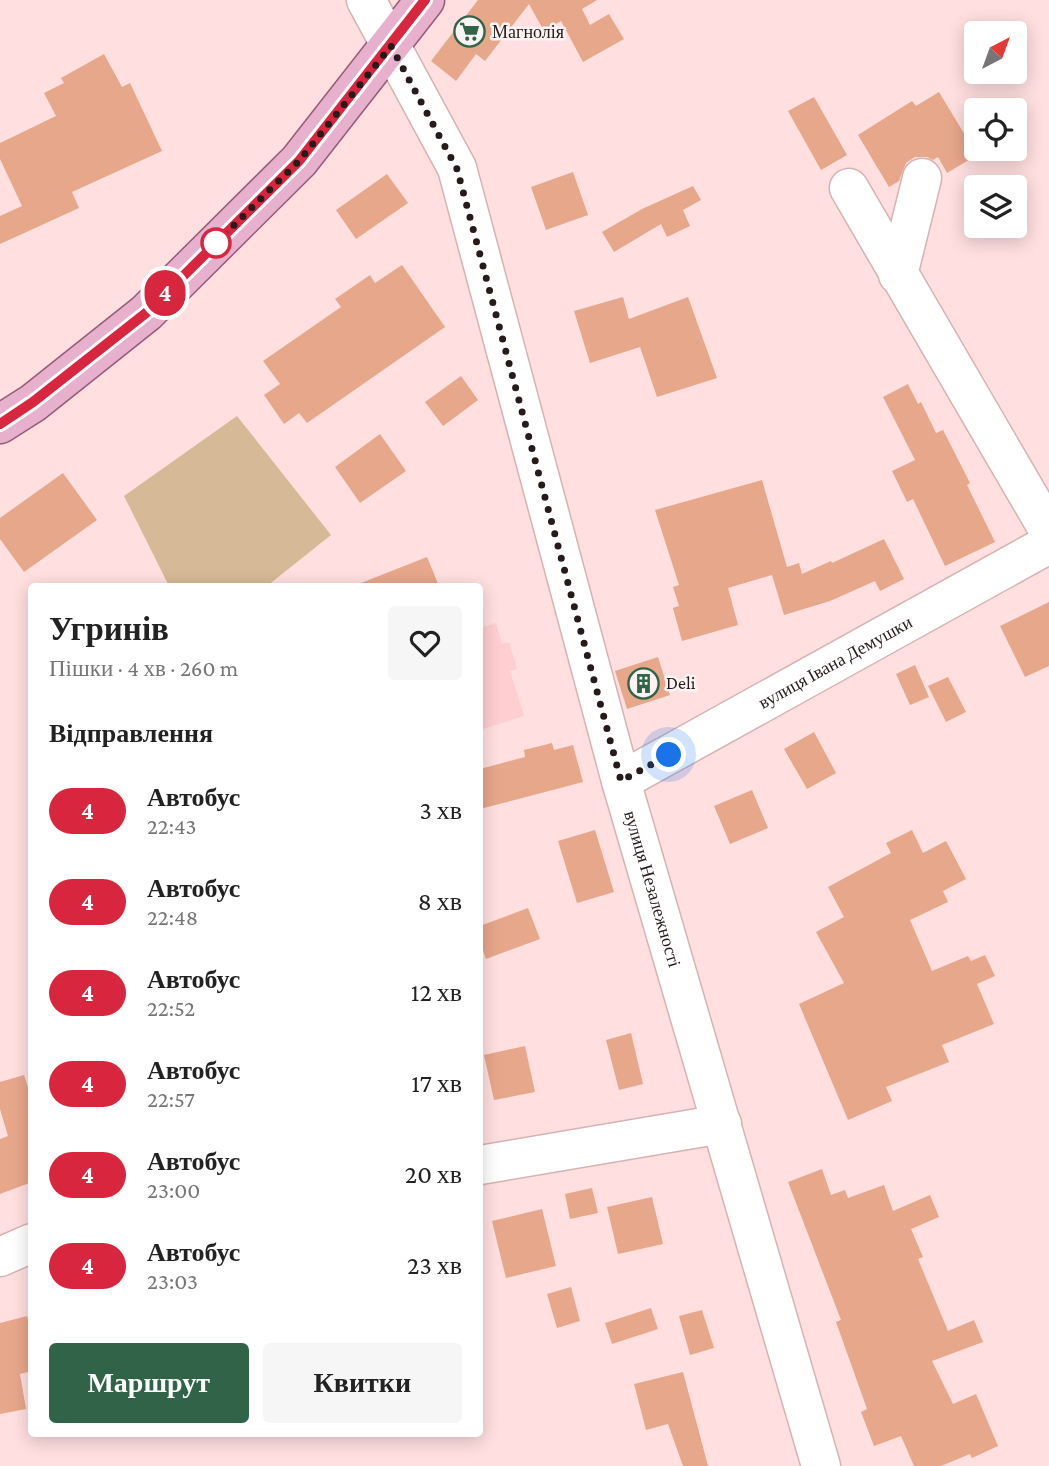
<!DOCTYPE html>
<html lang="uk">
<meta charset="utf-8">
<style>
body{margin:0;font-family:"Crimson Pro",serif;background:#f6f6f6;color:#222;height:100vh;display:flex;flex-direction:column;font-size:26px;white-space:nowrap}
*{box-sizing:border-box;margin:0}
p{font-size:23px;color:#767676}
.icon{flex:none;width:38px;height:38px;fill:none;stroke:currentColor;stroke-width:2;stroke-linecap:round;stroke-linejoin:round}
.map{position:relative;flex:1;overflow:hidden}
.details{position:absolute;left:28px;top:583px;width:455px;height:854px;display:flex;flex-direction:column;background:#fff;border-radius:7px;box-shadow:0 4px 18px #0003}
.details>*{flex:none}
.badge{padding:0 14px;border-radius:23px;font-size:24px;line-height:46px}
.needle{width:46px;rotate:41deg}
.tools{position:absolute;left:964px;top:21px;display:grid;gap:14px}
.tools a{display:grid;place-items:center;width:63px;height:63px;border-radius:7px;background:#fff;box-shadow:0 4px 18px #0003;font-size:35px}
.you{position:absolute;width:35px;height:35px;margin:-18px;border:5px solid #fff;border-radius:50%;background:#1a73e8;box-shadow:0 0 0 10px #1a73e833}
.map>.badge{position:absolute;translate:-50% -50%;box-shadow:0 0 0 4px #fff}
h2{padding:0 21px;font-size:26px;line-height:63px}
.round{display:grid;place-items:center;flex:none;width:74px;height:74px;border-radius:7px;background:#f6f6f6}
.head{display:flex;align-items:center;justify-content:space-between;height:119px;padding:0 21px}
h1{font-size:33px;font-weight:700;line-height:52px}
.action{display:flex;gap:14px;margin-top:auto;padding:14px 21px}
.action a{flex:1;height:80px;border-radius:7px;background:#306348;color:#fff;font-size:28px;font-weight:700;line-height:80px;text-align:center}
.action a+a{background:#f6f6f6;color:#222}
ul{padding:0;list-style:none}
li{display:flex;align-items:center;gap:21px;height:91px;padding:0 21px}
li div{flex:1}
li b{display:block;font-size:26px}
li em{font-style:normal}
li .badge{min-width:77px;font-weight:700;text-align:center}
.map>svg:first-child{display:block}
.built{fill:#feced0}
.green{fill:#d6b996}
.building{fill:#e7a78b}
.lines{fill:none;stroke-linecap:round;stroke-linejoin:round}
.minor-casing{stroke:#d8b2b3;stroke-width:41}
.major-casing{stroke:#995979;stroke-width:41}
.minor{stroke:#fff;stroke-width:38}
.major{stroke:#e7b0cd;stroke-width:38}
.line-casing{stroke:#fff;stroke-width:16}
.line{stroke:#d7263d;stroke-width:10}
.walk{stroke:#271a1a;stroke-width:7;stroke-dasharray:0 12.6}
.stop-dot{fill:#fff;stroke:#d7263d;stroke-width:3.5}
.labels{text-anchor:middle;stroke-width:5;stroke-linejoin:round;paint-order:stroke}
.poi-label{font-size:18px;fill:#271a1a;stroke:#fbf3f3;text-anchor:start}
.street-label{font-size:18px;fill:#271a1a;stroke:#fbf3f3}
</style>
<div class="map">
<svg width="1049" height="1466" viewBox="0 0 1049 1466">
<rect width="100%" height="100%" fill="#ffdfe0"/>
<!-- built -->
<path class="built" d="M496 623 502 644 509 642 517 669 510 671 524 716 480 730V628Z"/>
<!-- green -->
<path class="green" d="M237 416 331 535 267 586H169L124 496Z"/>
<!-- building -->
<g class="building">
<path d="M478 0H597L582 9 590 25 609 14 624 39 583 62 561 21 544 31 529 4 485 61 476 54 456 81 431 61Z"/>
<path d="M104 54 122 87 130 83 162 151 72 192 79 208 0 244V216L22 206 0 159V143L56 116 44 93 64 83 61 78Z"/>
<path d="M939 92 977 155 947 173 938 157 933 160 927 157H915L906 163 899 181 889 187 858 135 912 101 916 106Z"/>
<path d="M814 97 847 155 821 170 788 111Z"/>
<path d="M573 172 588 215 546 230 531 187Z"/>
<path d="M387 174 408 203 356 239 336 210Z"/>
<path d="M693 186 701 200 683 210 690 226 667 237 661 224 614 252 602 232 642 209Z"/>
<path d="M402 265 445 327 307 423 299 413 284 424 264 395 280 384 263 361 341 307 335 299 370 275 375 283Z"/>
<path d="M623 297 629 319 688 297 717 378 657 397 640 347 590 363 574 311Z"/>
<path d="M461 376 478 400 443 426 425 402Z"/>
<path d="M908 384 918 404 921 402 936 433 943 430 970 483 967 485 995 542 945 566 913 499 907 502 892 471 915 460 883 397Z"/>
<path d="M380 434 406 471 360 503 335 467Z"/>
<path d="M63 473 97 520 24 572 0 539V518Z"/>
<path d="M762 480 787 567 799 563 802 574 831 561 832 563 884 539 904 579 880 591 875 581 830 601 784 615 772 575 728 588 738 625 682 641 673 608 679 606 673 587 679 585 655 510Z"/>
<path d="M427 557 439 586H356V585Z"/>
<path d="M1049 602V666L1025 677 1000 626Z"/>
<path d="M658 657 670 695 627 709 615 671Z"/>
<path d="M915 665 929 697 910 705 896 674Z"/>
<path d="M948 677 966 712 946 722 928 686Z"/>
<path d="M814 732 836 773 807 789 784 749Z"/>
<path d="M552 743 554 750 573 745 583 782 480 809V769L525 757 524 750Z"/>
<path d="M752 790 768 828 730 844 714 806Z"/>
<path d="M595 830 614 892 577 903 558 841Z"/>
<path d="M912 830 923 853 946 841 966 879 943 891 948 902 910 920 932 971 968 956 971 961 985 955 995 976 977 984 994 1024 942 1045 949 1062 886 1087 892 1101 848 1120 799 1004 844 983 816 932 844 917 828 887 891 853 886 843Z"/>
<path d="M528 908 540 939 486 959 480 942V926Z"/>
<path d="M631 1033 643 1084 619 1090 606 1040Z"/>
<path d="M525 1046 535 1092 494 1100 484 1055Z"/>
<path d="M24 1075 32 1101V1182L0 1194V1139L8 1136 0 1109V1082Z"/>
<path d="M822 1169 831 1195 845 1190 848 1198 884 1185 893 1211 930 1195 939 1217 911 1229 923 1257 918 1259 948 1331 974 1320 983 1342 932 1361 953 1404 976 1394 998 1446 972 1458 970 1454 941 1466H914L901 1436 874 1446 861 1412 867 1409 836 1322 841 1320 788 1182Z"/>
<path d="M592 1188 598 1213 570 1219 565 1194Z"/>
<path d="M652 1197 663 1244 618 1254 607 1207Z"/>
<path d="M542 1209 556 1266 506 1278 492 1221Z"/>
<path d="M571 1287 580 1321 557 1328 547 1294Z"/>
<path d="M651 1308 658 1329 612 1344 605 1323Z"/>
<path d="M702 1310 714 1348 690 1355 679 1316Z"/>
<path d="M27 1316 32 1332V1371L20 1374 26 1409 0 1414V1323Z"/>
<path d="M683 1372 708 1466H683L668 1424 646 1430 634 1384Z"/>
</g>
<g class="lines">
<defs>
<g id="minor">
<path id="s1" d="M366 0 457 168 621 781 821 1466"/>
<path d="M849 188 1049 531"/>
<path d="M898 275 922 178"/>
<path id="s2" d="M621 781 1049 544"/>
<path d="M480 1165 722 1124"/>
<path d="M0 1257 32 1243"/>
</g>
<path id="major" d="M0 424 33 403 146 313 299 161 425 0"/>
</defs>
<!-- minor casing -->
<use href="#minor" class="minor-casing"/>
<!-- major casing -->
<use href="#major" class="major-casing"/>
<!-- minor -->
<use href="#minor" class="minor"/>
<!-- major -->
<use href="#major" class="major"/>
</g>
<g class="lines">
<defs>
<path id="line" d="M0 424 33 402 146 313 299 161 425 0"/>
</defs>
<!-- line casing -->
<use href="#line" class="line-casing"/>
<!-- line -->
<use href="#line" class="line"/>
<!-- walk -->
<path class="walk" d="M216 243 299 161 391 46 457 169 621 781 669 755"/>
</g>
<!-- icons -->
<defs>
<symbol id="supermarket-ring" viewBox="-11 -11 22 22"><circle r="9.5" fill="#fbf3f3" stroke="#306348" stroke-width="1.5"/><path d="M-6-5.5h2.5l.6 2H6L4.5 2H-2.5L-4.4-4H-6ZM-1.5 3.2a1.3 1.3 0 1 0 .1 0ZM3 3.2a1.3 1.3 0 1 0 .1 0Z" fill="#306348"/></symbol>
<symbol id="building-ring" viewBox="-11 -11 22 22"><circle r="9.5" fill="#fbf3f3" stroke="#306348" stroke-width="1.5"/><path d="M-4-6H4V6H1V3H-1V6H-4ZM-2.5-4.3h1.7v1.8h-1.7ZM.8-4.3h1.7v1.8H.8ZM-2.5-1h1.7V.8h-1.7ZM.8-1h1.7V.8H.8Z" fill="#306348"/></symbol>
</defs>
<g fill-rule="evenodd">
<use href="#supermarket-ring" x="452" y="14" width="35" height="35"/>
<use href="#building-ring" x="626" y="666" width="35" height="35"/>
</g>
<!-- markers -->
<circle class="stop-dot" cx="216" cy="243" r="14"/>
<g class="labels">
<!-- poi labels -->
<g class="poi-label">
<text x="492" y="38">Магнолія</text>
<text x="666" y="689">Deli</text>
</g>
<!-- street labels -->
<g class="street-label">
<text dy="6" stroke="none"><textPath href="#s2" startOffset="245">вулиця Івана Демушки</textPath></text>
<text dy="6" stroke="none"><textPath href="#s1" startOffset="938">вулиця Незалежності</textPath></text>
</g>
</g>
</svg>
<div class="tools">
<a><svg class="needle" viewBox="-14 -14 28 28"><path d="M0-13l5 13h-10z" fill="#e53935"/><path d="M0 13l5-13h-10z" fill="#767676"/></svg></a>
<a><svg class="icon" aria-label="locate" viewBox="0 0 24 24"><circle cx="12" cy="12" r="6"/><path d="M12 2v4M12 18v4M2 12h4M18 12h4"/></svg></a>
<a><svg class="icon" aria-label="layers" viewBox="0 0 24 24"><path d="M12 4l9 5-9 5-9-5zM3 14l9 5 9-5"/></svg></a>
</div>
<div class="you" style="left:669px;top:755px"></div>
<b class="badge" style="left:165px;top:293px;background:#d7263d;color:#fff">4</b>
<section class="details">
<div class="head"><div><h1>Угринів</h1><p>Пішки · 4 хв · 260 m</p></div><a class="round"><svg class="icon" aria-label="heart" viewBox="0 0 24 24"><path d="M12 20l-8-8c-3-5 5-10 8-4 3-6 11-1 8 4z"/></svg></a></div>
<h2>Відправлення</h2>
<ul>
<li><span class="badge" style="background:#d7263d;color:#fff">4</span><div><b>Автобус</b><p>22:43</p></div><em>3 хв</em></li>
<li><span class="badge" style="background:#d7263d;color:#fff">4</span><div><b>Автобус</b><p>22:48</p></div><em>8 хв</em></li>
<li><span class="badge" style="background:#d7263d;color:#fff">4</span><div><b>Автобус</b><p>22:52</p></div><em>12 хв</em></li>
<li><span class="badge" style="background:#d7263d;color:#fff">4</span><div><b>Автобус</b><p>22:57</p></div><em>17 хв</em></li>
<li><span class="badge" style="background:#d7263d;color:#fff">4</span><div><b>Автобус</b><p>23:00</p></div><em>20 хв</em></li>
<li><span class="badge" style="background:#d7263d;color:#fff">4</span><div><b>Автобус</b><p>23:03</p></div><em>23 хв</em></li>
</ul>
<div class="action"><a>Маршрут</a><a>Квитки</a></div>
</section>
</div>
